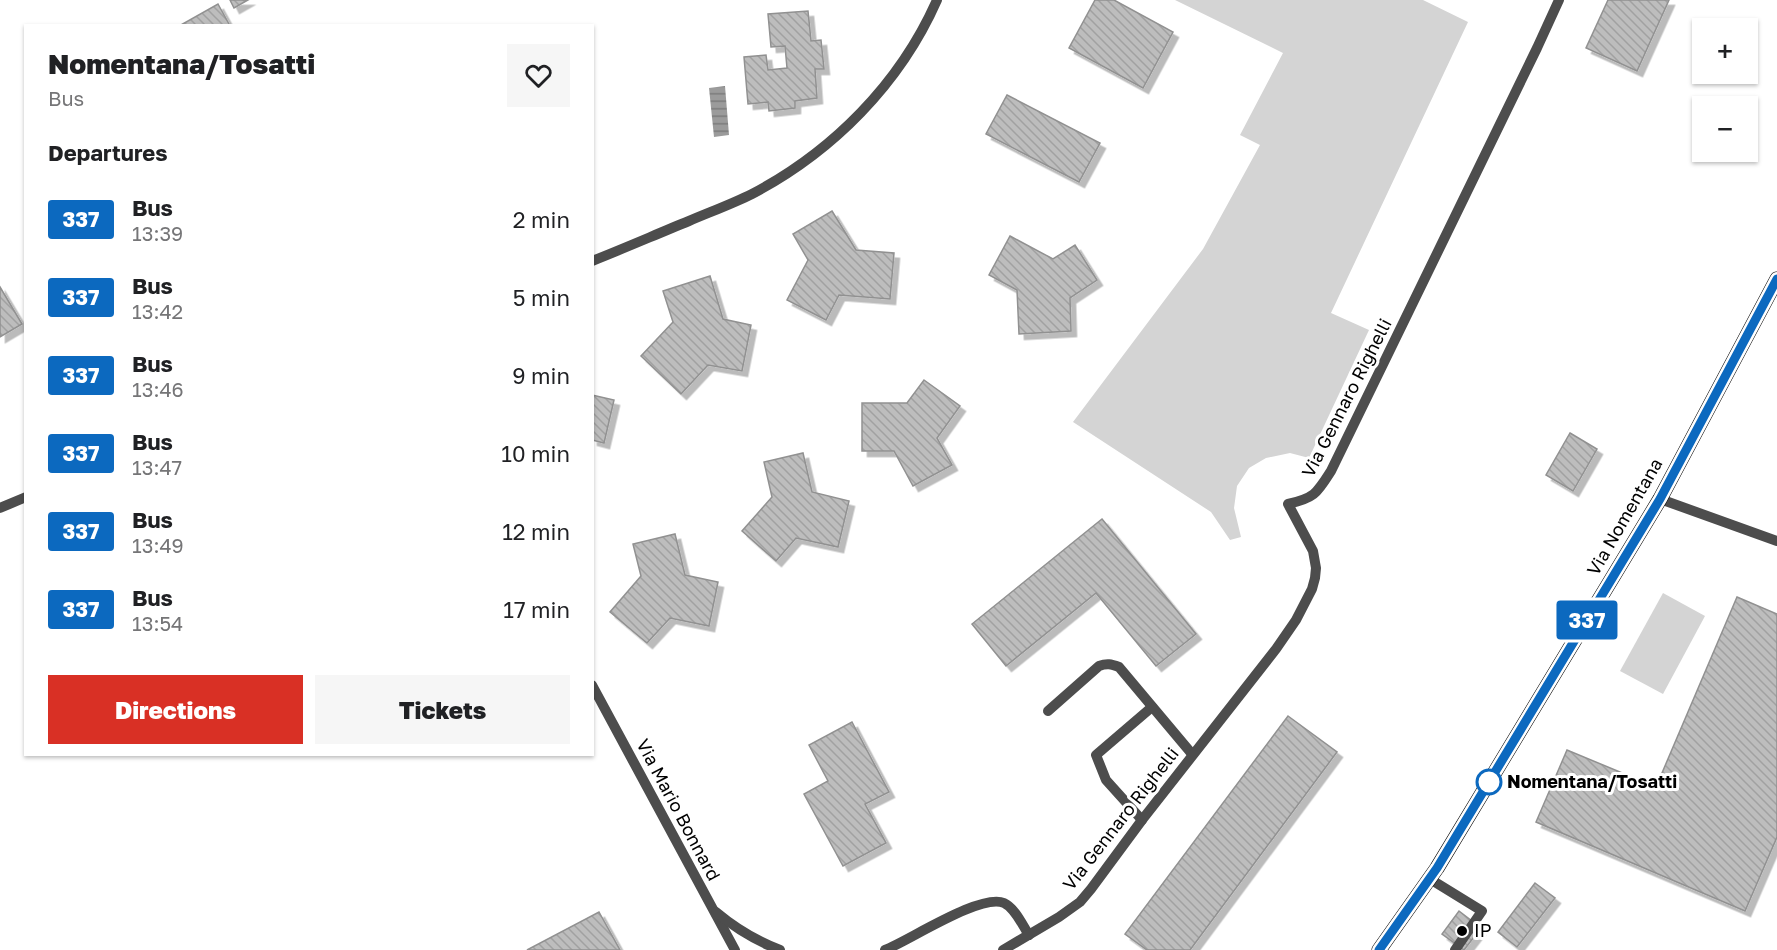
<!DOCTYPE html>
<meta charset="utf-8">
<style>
body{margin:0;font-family:"Golos Text",sans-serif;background:#f6f6f6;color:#202124;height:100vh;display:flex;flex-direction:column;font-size:22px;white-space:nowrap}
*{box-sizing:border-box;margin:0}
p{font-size:20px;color:#757577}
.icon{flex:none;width:33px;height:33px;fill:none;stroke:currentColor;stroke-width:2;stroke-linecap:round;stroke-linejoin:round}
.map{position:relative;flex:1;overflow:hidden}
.sheet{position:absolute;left:24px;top:24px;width:570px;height:732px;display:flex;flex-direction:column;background:#fff;border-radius:0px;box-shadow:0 2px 4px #0004}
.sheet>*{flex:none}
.badge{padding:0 12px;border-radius:4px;font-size:21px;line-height:39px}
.buttons{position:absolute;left:1692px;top:18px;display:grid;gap:12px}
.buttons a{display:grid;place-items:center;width:66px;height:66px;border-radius:0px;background:#fff;box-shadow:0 2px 4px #0004;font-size:30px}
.map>.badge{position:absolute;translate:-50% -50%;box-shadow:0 0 0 3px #fff}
h2{padding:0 24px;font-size:22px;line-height:54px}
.round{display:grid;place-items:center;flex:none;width:63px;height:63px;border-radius:0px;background:#f6f6f6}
.head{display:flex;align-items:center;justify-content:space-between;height:102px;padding:0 24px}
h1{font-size:28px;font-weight:800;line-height:45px}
.cta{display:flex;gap:12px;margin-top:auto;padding:12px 24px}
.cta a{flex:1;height:69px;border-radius:0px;background:#d93025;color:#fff;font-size:24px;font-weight:800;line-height:69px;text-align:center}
.cta a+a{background:#f6f6f6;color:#202124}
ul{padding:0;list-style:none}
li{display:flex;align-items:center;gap:18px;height:78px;padding:0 24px}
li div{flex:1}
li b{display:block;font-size:22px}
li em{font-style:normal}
li .badge{min-width:66px;font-weight:700;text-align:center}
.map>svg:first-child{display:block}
.green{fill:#d4d4d4}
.water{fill:url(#water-rules)}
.building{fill:url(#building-back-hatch);stroke:#919191;stroke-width:1.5;filter:url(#shadow)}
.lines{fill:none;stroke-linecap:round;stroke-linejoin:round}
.minor{stroke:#4d4d4d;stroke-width:10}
.major{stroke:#000;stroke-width:15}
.line-casing{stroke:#fff;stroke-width:14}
.line{stroke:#0c69bf;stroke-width:9}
.stop-dot{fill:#fff;stroke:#0c69bf;stroke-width:3}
.poi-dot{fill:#000;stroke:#fff;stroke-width:2}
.labels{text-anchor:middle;stroke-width:6;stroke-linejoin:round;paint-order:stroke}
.street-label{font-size:18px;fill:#000;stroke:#fff}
.stop-label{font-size:18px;font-weight:bold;fill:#000;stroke:#fff;text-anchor:start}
.poi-label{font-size:18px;fill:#000;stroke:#fff;text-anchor:start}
</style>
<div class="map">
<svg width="1777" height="950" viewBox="0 0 1777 950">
<defs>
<pattern id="water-rules" width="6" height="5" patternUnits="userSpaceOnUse" patternTransform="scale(1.5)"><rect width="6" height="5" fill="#9b9b9b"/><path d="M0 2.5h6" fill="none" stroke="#7c7c7c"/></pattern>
<pattern id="building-back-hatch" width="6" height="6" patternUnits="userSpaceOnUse" patternTransform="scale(1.5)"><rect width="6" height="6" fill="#bdbdbd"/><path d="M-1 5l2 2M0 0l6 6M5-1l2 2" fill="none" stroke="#a1a1a1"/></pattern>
<filter id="shadow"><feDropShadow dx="5.5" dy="5.5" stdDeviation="0" flood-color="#0004"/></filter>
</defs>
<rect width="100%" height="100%" fill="#fff"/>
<!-- green -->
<g class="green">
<path d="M1175 0H1423L1468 22 1331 313 1369 330 1309 458 1290 453 1266 458 1249 468 1237 486 1234 508 1241 537 1230 540 1211 512 1073 422 1203 249 1260 145 1240 135 1283 53Z"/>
<path d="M1663 593 1705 616 1663 694 1620 671Z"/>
</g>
<!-- water -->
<path class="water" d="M725 86 729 135 714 137 709 88Z"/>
<!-- building -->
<g class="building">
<path d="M230 0H248L234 8Z"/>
<path d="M1095 0H1114L1173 32 1143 88 1069 48Z"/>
<path d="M1608 0H1669L1637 71 1586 48Z"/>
<path d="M218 4 230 26H179Z"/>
<path d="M808 11 811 41 821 40 824 69H815L817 98 795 101V108L769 111 768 102 748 104 744 57 766 55 768 70 787 68 785 46 771 47 768 14Z"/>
<path d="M1007 95 1100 143 1079 182 986 134Z"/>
<path d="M832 211 856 250 894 253 890 299 839 295 826 320 787 300 808 260 793 234Z"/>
<path d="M1010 236 1053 259 1075 245 1097 280 1070 298 1071 331 1019 334 1017 290 989 275Z"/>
<path d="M710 276 723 319 751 325 742 371 708 365 681 394 641 356 673 322 663 291Z"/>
<path d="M0 287 22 324 0 337Z"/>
<path d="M924 380 960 406 937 438 952 465 913 486 894 451H862V403H907Z"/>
<path d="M592 395 614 400 604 443 592 440Z"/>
<path d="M1570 433 1597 449 1573 491 1546 475Z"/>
<path d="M803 453 812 492 849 501 838 547 796 538 776 561 742 531 772 497 764 462Z"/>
<path d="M1102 519 1196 634 1156 666 1096 593 1006 666 972 624Z"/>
<path d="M675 534 685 575 718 582 709 626 670 618 647 643 610 612 641 576 633 544Z"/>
<path d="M1737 597 1777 614V837L1745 911 1536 822 1567 750 1656 787Z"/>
<path d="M1288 716 1337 752 1190 950H1147L1125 934Z"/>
<path d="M852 722 889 792 865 804 886 843 843 866 804 794 828 781 809 745Z"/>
<path d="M1535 883 1555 898 1517 947 1498 932Z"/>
<path d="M1459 911 1481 928 1464 950 1442 934Z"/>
<path d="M599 912 620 950H527Z"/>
</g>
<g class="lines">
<!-- minor -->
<g class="minor">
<path d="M592 261C625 248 657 234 689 221 710 212 732 204 752 194 832 152 900 84 937 0"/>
<path d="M1660 499 1777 541"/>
<path d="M0 508 26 497"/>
<path d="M592 685 735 950"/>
<path d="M1048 711 1099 666C1107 663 1111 664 1119 667L1192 754"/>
<path d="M1142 820 1106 780 1096 755 1152 707"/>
<path d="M1430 879 1482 911 1455 950"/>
<path d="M716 912C735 928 757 941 780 950"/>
<path d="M885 950C910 940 981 893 1004 903 1015 908 1023 926 1029 935"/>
<path d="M1003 950 1059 917 1080 902 1091 889 1142 820 1276 649 1296 620 1312 589 1315 578 1316 568 1313 551 1288 504C1315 498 1317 493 1331 471L1537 48 1559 0"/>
</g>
<!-- major -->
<path class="major" d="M1379 950 1437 868 1660 499 1777 279"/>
</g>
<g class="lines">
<defs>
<path id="line" d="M1379 950 1437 868 1660 499 1777 279"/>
</defs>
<!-- line casing -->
<use href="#line" class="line-casing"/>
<!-- line -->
<use href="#line" class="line"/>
</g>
<!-- markers -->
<circle class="stop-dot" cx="1489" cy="782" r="12"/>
<circle class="poi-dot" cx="1462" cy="931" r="6"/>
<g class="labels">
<!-- street labels -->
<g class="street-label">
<text transform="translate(1347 398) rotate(-63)" y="6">Via Gennaro Righelli</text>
<text transform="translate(1625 517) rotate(-60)" y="6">Via Nomentana</text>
<text transform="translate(678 810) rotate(62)" y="6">Via Mario Bonnard</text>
<text transform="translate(1121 819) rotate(-52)" y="6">Via Gennaro Righelli</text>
</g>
<!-- stop labels -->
<g class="stop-label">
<text x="1507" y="788">Nomentana/Tosatti</text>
</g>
<!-- poi labels -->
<g class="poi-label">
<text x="1474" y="937">IP</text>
</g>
</g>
</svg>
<div class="buttons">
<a>+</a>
<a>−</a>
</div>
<b class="badge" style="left:1587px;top:620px;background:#0c69bf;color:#fff">337</b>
<section class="sheet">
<div class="head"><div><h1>Nomentana/Tosatti</h1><p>Bus</p></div><a class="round"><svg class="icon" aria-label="heart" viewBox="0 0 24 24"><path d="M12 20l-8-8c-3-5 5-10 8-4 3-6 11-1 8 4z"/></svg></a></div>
<h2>Departures</h2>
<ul>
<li><span class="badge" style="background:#0c69bf;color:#fff">337</span><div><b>Bus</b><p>13:39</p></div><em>2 min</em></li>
<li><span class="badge" style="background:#0c69bf;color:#fff">337</span><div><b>Bus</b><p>13:42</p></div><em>5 min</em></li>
<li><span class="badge" style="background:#0c69bf;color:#fff">337</span><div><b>Bus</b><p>13:46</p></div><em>9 min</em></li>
<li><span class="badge" style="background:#0c69bf;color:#fff">337</span><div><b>Bus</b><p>13:47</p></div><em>10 min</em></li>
<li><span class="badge" style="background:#0c69bf;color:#fff">337</span><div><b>Bus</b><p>13:49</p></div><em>12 min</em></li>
<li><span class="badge" style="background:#0c69bf;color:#fff">337</span><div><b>Bus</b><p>13:54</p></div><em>17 min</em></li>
</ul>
<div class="cta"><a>Directions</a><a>Tickets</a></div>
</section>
</div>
